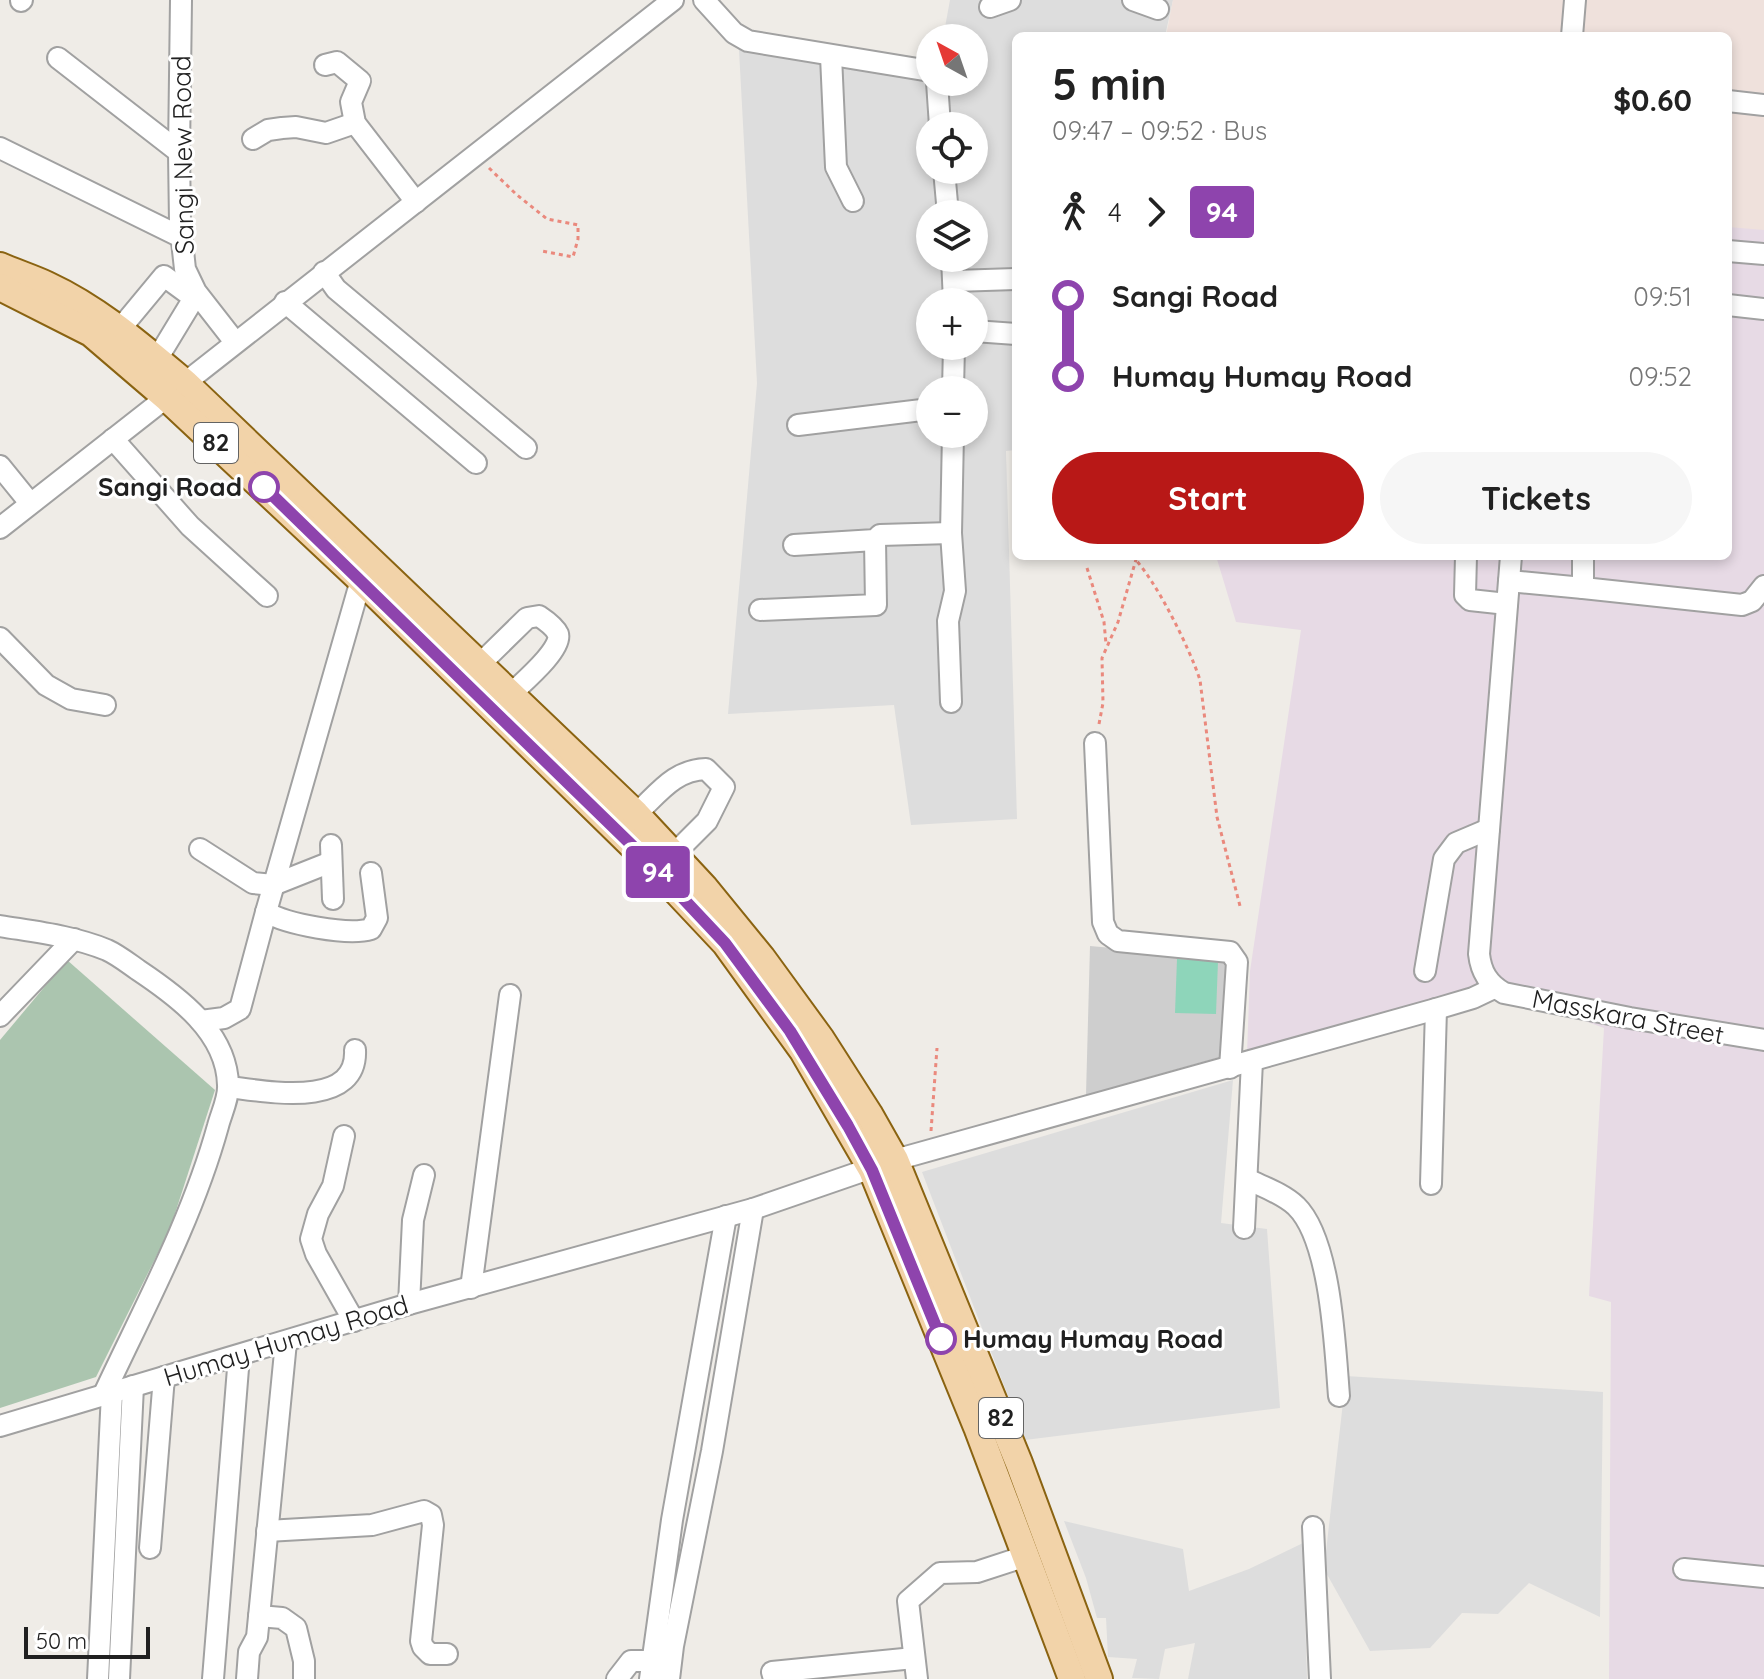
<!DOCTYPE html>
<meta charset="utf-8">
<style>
body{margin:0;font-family:Quicksand,sans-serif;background:#f6f6f6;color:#222;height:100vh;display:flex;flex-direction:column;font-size:30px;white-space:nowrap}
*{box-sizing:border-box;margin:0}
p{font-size:26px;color:#767676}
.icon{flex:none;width:44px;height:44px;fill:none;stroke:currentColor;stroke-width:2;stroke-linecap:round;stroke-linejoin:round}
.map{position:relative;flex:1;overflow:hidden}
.panel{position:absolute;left:1012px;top:32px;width:720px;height:528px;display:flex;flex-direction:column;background:#fff;border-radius:12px;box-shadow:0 4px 12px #0003}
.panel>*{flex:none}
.badge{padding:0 16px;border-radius:6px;font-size:28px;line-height:52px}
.needle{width:52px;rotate:320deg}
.tools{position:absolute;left:916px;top:24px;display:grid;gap:16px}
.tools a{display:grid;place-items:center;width:72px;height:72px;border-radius:50%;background:#fff;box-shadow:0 4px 12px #0003;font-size:40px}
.scale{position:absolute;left:24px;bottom:20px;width:126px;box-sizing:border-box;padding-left:8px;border:4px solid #202020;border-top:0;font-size:22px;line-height:28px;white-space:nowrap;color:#202020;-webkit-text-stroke:6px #fff;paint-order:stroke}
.map>.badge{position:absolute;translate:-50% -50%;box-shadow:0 0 0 4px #fff}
.legs{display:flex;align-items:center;gap:12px;height:88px;padding:0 40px;font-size:26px}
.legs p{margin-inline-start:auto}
.summary{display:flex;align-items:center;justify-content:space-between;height:136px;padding:0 40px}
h1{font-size:44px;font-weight:800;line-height:60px}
.button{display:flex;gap:16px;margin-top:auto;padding:16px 40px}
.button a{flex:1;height:92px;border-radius:48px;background:#b81817;color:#fff;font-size:32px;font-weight:800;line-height:92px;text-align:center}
.button a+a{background:#f6f6f6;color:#222}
ul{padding:0 40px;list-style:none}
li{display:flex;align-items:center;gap:28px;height:80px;font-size:30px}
li i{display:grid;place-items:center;width:12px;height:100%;margin:0 10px;background:currentColor}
li i::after{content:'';width:20px;height:20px;margin:-10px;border:6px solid;border-radius:50%;background:#fff}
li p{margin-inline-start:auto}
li:first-child i{background:linear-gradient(#0000 50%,currentColor 0)}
li:last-child i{background:linear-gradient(currentColor 50%,#0000 0)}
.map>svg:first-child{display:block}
.residential{fill:#ddd;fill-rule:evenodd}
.industrial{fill:#e7dae5}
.religious{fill:#cecece}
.military{fill:#efe1dc}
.cemetery{fill:#abc5af}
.pitch{fill:#8ed5ba}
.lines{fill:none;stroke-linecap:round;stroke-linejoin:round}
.minor-casing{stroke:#a1a1a1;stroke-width:24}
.major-casing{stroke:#8a6311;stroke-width:30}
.path{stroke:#ea897d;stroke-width:3;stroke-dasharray:4 4;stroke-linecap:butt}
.minor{stroke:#fff;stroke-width:20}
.major{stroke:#f2d3a9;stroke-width:26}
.line-1-casing{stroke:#fff;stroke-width:18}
.line-1{stroke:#8e44ad;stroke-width:12}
.stop-1-dot{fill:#fff;stroke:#8e44ad;stroke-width:4}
.labels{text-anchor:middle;stroke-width:6;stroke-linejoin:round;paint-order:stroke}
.shield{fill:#fff;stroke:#636363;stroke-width:2}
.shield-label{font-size:24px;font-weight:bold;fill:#202020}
.street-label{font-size:26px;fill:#202020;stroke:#fff}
.stop-label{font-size:26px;font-weight:bold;fill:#202020;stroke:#fff;text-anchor:end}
</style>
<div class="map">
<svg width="1764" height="1679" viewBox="0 0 1764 1679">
<rect width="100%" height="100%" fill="#efece7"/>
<!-- residential -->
<g class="residential">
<path d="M950 0H1173L1165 36H1016V450L1006 451 1017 819 911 825 894 705 728 714 757 383 739 50 698 4 742 32 930 60V82H974V38H943ZM930 126H974V170H930ZM930 214H974V258H930ZM930 302H974V346H930ZM930 390H974V434H930Z"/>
<path d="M1233 1080 1221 1223 1267 1229 1280 1408 1025 1440 922 1172Z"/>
<path d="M1346 1376 1603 1392 1600 1617 1529 1583 1498 1614 1462 1613 1430 1648 1370 1651 1324 1569Z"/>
<path d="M1064 1521 1183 1549 1189 1591 1249 1569 1303 1543 1307 1679H1188L1195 1643 1165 1649 1159 1679 1132 1678 1137 1659 1108 1657 1106 1618H1097L1086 1578Z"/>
</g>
<!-- industrial -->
<path class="industrial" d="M1728 226 1764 229V1679H1609L1611 1302 1589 1296 1604 1028 1486 985 1247 1054 1250 971 1301 630 1236 622 1216 556H1728Z"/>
<!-- religious -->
<path class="religious" d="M1090 946 1235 959 1220 1057 1086 1095Z"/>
<!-- military -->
<path class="military" d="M1173 0H1764V230L1728 227V36H1166Z"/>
<!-- cemetery -->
<path class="cemetery" d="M67 960 215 1090 170 1229 96 1377 0 1408V1040Z"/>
<!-- pitch -->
<path class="pitch" d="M1177 959 1218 961 1216 1014 1175 1013Z"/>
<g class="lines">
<defs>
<g id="minor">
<path d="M181 0 179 152 180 223 185 269 196 292 235 342"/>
<path d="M704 0 734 33 748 41 930 71"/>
<path d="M1133 0 1158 9"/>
<path d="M21 1 22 0"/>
<path d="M990 7 1010 0"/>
<path d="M1572 36 1575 0"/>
<path d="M831 56 836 167 853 201"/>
<path d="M58 58 179 152"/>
<path d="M325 65 337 62 360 81 351 102 355 123 416 202"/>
<path d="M937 82 940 126"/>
<path d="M1728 101 1764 105"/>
<path d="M253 139 268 130 282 128 296 127 326 133 355 123"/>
<path d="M0 148 181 237"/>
<path d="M944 170 948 214"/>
<path d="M1728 251 1764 254"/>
<path d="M952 258 954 302"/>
<path d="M324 272 336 289 526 448"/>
<path d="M954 281 1016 279"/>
<path d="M285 302 476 463"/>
<path d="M1728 305 1764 309"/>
<path d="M120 329 164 276 194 298 157 359"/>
<path d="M974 331 1016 334"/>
<path d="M953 390 954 346"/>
<path d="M798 425 930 409"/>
<path d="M113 439 190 526 267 596"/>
<path d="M0 466 30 503"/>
<path d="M0 528 673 0"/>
<path d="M794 545 875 540 880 535 951 533"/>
<path d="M1466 556 1465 595 1470 600 1507 604"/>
<path d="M1511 556 1479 954C1481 972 1488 984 1504 993L1630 1018 1764 1040"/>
<path d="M1583 556V588L1742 605 1752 601 1764 586"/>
<path d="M1509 581 1583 588"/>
<path d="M760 610 876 605 875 540"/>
<path d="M0 638 46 685 71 699 105 705"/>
<path d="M480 664 527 618 539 616C545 620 555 627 558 634 563 649 521 684 511 694"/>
<path d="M951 702 948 621 955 591 951 533 953 434"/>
<path d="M1095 743 1103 922 1108 934 1118 941 1230 952 1237 962 1230 1068"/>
<path d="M636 814C659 793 674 770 706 769L724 787 707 821 673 855"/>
<path d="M331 845 333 899"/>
<path d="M200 849 253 883 273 885 331 862"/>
<path d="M266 912C286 924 348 936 371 929L377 918 371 873"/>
<path d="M0 926C36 932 73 936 107 950 118 955 128 963 138 970 177 996 227 1032 228 1085 229 1098 221 1114 218 1126 192 1220 144 1308 103 1396"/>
<path d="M1425 971 1444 859 1456 843 1489 829"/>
<path d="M0 1016 74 939"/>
<path d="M201 1021 224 1018 240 1009 266 912 361 580"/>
<path d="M229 1087C264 1091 358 1110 355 1050"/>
<path d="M344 1136 333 1186 318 1214 311 1239 316 1254 354 1321"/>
<path d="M1247 1179C1263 1187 1282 1193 1296 1206 1331 1240 1335 1347 1339 1396"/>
<path d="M1431 1184 1436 1009"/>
<path d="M1244 1228 1252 1061"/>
<path d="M471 1288 510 995"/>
<path d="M409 1304 413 1220 424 1175"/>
<path d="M0 1426 409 1304 753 1209 895 1160 1436 1009 1473 998 1494 988"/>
<path d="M1313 1527 1320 1679"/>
<path d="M267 1531 372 1525 424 1511 431 1515 433 1525 421 1641 423 1647 430 1654H447"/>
<path d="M150 1548 164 1377"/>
<path d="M1684 1569 1764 1577"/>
<path d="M259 1616 282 1618 296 1628 304 1661V1679"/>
<path d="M98 1679 112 1393"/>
<path d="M119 1679 133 1386"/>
<path d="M213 1679 239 1356"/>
<path d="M247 1679 249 1652 257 1637 286 1342"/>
<path d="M617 1679 631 1661H652"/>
<path d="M650 1679 672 1520 726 1216"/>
<path d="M669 1679 673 1646 712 1451 753 1209"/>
<path d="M774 1679 772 1672 914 1658"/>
<path d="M917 1679 908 1601 940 1573 977 1572 1026 1556"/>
</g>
<g id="major">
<path d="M0 266C16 273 32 278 47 285 99 309 142 347 185 383L636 814 704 887 762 958 821 1039 869 1114 895 1160 1019 1463 1099 1679"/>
<path d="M0 287 91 333 168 399 361 580 645 858 725 943 803 1051 872 1170 977 1427 1072 1679"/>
</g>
</defs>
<!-- minor casing -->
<use href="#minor" class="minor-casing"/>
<!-- major casing -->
<use href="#major" class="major-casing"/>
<!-- path -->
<g class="path">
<path d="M489 168 517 195 547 219 578 225V239L573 257 542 251"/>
<path d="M1132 556C1155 578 1190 649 1200 680L1217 817 1240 906"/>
<path d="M1087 568 1104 622 1106 644"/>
<path d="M1099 724 1103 703 1102 658 1118 622 1137 556"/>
<path d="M931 1131 937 1048"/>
</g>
<!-- minor -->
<use href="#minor" class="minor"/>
<!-- major -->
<use href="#major" class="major"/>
</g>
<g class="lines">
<defs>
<path id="line-1" d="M264 487 645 858 725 943 790 1031 848 1126 872 1170 941 1339"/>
</defs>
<!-- line-1 casing -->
<use href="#line-1" class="line-1-casing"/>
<!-- line-1 -->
<use href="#line-1" class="line-1"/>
</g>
<!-- markers -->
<g class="stop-1-dot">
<circle cx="264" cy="487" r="14"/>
<circle cx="941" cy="1339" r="14"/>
</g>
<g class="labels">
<!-- shield labels -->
<g class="shield">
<rect x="194" y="423" width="44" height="40" rx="6"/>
<rect x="979" y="1398" width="44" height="40" rx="6"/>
</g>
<g class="shield-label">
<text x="216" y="451">82</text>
<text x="1001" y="1426">82</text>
</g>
<!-- street labels -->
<g class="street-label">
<text transform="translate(183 155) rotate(-91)" y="9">Sangi New Road</text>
<text transform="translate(1628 1017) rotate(11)" y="9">Masskara Street</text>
<text transform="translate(286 1341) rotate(-17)" y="9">Humay Humay Road</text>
</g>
<!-- stop labels -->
<g class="stop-label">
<text x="242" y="496">Sangi Road</text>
<text x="963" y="1348" text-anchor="start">Humay Humay Road</text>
</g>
</g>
</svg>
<div class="tools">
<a><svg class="needle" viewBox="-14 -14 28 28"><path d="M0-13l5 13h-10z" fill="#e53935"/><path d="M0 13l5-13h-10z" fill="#767676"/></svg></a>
<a><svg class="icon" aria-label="locate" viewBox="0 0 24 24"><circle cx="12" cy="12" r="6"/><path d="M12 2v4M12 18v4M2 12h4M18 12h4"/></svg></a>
<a><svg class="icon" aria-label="layers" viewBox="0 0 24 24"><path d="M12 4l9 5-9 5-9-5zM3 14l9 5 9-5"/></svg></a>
<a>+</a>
<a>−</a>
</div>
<div class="scale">50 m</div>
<b class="badge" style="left:658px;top:872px;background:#8e44ad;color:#fff">94</b>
<section class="panel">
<div class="summary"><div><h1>5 min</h1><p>09:47 – 09:52 · Bus</p></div><b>$0.60</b></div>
<div class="legs"><svg class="icon" aria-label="walk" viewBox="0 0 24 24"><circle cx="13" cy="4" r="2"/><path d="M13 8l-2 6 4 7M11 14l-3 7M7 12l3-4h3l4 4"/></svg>4<svg class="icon" aria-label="forward" viewBox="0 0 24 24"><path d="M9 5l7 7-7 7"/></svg><b class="badge" style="background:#8e44ad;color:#fff">94</b></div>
<ul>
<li><i style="color:#8e44ad"></i><b>Sangi Road</b><p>09:51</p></li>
<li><i style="color:#8e44ad"></i><b>Humay Humay Road</b><p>09:52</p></li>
</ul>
<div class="button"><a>Start</a><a>Tickets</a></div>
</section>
</div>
